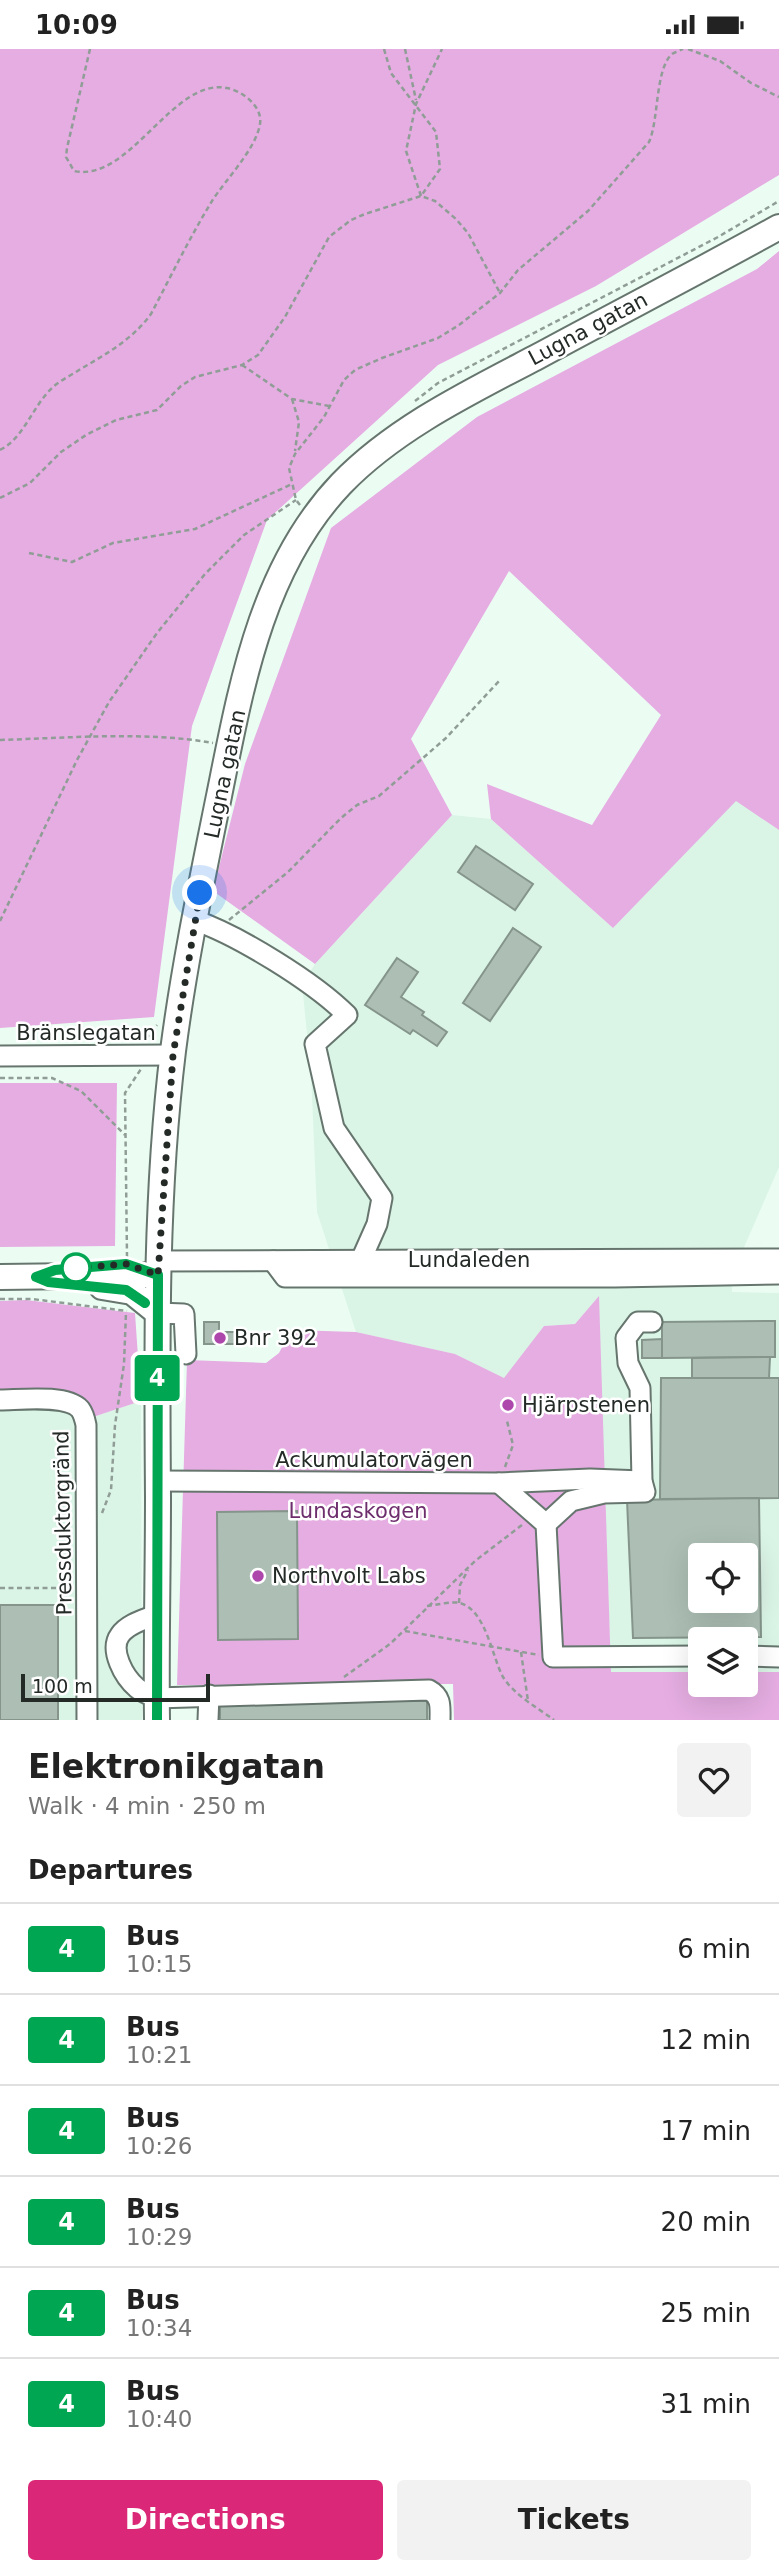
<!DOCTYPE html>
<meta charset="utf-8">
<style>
body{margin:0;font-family:"DejaVu Sans",sans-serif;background:#f2f2f2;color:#222;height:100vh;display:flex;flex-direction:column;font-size:26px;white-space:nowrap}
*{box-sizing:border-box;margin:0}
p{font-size:23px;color:#767676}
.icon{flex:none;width:38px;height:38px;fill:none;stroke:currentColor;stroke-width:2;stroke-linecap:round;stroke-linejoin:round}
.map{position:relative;height:1671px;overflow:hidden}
.drawer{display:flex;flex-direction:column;background:#fff;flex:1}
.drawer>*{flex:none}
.badge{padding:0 14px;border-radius:5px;font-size:24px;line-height:46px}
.buttons{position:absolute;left:688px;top:1494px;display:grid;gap:14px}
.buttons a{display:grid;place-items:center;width:70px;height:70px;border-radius:7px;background:#fff;box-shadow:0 7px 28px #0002;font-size:35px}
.scale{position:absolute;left:21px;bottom:18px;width:189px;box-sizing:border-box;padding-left:7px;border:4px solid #242b27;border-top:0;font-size:19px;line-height:24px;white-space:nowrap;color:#242b27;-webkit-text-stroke:5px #fff;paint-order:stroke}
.you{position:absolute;width:35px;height:35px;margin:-18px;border:5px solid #fff;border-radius:50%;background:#1a73e8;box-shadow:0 0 0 10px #1a73e833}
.map>.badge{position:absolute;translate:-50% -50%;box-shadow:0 0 0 4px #fff}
h2{padding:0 28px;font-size:26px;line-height:63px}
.round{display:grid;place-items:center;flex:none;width:74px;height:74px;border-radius:7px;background:#f2f2f2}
.overview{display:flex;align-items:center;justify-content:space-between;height:119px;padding:0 28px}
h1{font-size:33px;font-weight:700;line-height:52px}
.primary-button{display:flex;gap:14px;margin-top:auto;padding:14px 28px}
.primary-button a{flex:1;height:80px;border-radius:7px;background:#db2777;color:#fff;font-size:28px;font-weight:700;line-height:80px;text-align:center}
.primary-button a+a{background:#f2f2f2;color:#222}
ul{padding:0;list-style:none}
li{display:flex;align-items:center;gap:21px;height:91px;padding:0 28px;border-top:2px solid #e0e0e0}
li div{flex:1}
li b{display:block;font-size:26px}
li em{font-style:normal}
li .badge{min-width:77px;font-weight:700;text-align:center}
.status{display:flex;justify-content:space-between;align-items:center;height:49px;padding:0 35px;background:#fff;direction:ltr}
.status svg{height:19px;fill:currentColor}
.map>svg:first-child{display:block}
.built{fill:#daf4e6;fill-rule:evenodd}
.forest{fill:#e5ade2}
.building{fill:#adbfb5;stroke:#85958c;stroke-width:2;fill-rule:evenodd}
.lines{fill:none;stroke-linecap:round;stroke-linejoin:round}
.minor-casing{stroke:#66766e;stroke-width:23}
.major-casing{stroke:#66766e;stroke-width:28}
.path{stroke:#909d96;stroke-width:2.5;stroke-dasharray:5 3.5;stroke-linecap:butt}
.minor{stroke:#fff;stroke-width:19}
.major{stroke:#fff;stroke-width:24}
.line-casing{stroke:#fff;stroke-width:16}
.line{stroke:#00a651;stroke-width:10}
.walk{stroke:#242b27;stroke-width:7;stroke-dasharray:0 12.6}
.stop-dot{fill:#fff;stroke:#00a651;stroke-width:3.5}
.poi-dot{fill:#ad47ac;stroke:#fff;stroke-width:2.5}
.labels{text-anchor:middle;stroke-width:5;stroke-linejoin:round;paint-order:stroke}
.street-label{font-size:21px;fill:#242b27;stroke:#fff}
.poi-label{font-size:21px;fill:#242b27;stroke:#fff;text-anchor:start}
.park-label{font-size:21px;fill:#6e2d6d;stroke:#fff}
</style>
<div class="status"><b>10:09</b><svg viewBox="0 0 49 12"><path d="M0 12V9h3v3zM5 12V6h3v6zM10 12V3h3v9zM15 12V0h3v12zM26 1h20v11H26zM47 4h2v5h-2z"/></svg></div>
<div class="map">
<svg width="779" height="1671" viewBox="0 0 779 1671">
<rect width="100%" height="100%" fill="#ebfdf3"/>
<!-- built -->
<g class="built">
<path d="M736 751 779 781V1118L731 1228 732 1243 779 1244V1623H746V1591H700V1623H611L598 1249 575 1275 544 1277 505 1330 455 1305 356 1283 317 1163 311 1024 302 935 315 915 452 766 491 770 613 879ZM700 1507H746V1552H700Z"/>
<path d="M0 1348H59L84 1371 141 1352 142 1671H0Z"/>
</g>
<!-- forest -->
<g class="forest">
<path d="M0 0H779V126L596 237 438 316 267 471 192 677 154 968 0 979Z"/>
<path d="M779 202V781L736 752 613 879 491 770 487 735 592 776 661 666 509 522 411 690 452 766 315 915 213 842 245 715 331 479 477 368 757 220Z"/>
<path d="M0 1034H117L115 1197 0 1198Z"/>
<path d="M599 1247 611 1623H700V1636H746V1623H779V1671H454L453 1635 177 1636 187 1311 266 1314 279 1304 291 1281 356 1283 455 1305 504 1329 544 1277 575 1275Z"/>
<path d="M26 1251 135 1264 141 1352 84 1371 76 1358 0 1348V1252Z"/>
</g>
<!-- building -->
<g class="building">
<path d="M476 797 533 835 515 861 458 823Z"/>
<path d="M513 879 541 898 490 972 463 954Z"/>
<path d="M397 909 418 923 401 948 424 963 422 966 447 983 437 997 413 981 410 985 365 956Z"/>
<path d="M775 1272V1308L662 1309V1273Z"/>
<path d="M204 1273H219V1283H237V1295H204Z"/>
<path d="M662 1290V1309H642V1291Z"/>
<path d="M770 1308 769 1329H692V1309Z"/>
<path d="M661 1329H779V1449L660 1450Z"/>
<path d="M759 1449 761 1588 633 1589 627 1451ZM700 1507H746V1552H700Z"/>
<path d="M297 1462 298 1590 218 1591 217 1463Z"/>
<rect x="0" y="1556" width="58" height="115"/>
<rect x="220" y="1652" width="207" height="19"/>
</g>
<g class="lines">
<defs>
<g id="minor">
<path d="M194 871C238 886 314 933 347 966L315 995 334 1079 382 1149 377 1175 361 1211"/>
<path d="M0 1007 173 1006"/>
<path d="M158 1212 779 1210"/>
<path d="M273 1212 285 1228H615L779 1225"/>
<path d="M158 1264 184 1265 186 1305"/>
<path d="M0 1351C19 1351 66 1345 80 1360 83 1364 85 1371 86 1376L87 1671"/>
<path d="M158 1432 499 1434 590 1430 642 1432"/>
<path d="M499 1434 546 1475 553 1608 700 1607"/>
<path d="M546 1475 571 1452 604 1444 645 1443 642 1432 640 1339 628 1314 626 1289 638 1273H652"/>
<path d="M158 1565C147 1570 128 1574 120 1586 109 1601 124 1628 137 1639 142 1643 150 1646 156 1649L429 1641C442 1648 440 1658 440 1671"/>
<path d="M746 1607 779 1608"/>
<path d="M208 1671 209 1646"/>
</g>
<g id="major">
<path d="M0 1228 158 1226"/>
<path d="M102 1238 132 1243 158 1264"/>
<path d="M157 1671C156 1597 158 1522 158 1448 157 1299 155 1149 173 1002 184 916 202 831 219 747 241 638 261 519 341 435 394 380 468 344 535 309 616 265 698 223 779 178"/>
</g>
</defs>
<!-- minor casing -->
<use href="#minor" class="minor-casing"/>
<!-- major casing -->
<use href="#major" class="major-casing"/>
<!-- path -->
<g class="path">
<path d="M384 0 391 24 436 83 440 120 421 147"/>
<path d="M405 0 416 51"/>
<path d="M688 0 720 12 751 34 779 48"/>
<path d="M421 147 406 102 416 55 442 0"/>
<path d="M242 316 292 350 329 357"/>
<path d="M292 350 299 373 295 402"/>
<path d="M415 352 438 334 718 188 779 152"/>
<path d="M0 401C24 389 32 358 52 339 59 332 70 327 79 321 106 305 132 291 151 265 171 227 190 188 212 152 226 130 256 100 260 75 263 58 243 42 227 39 173 28 130 134 74 122L66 108 67 99 90 0"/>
<path d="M0 449 30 434 61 403 86 386 116 371 157 361 181 337 195 328 242 316 258 306 285 268 329 188 351 171 365 165 421 147 435 152 456 170 468 184 500 244"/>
<path d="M300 456 296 451 289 419 295 405 324 368 344 331 355 321 382 309 438 289 459 276 500 244 518 221 588 162 649 93C659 71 655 20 672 5 673 4 681 1 683 0"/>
<path d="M29 504 72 513 113 494 195 480 292 435"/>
<path d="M0 691C66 689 148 682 213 694"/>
<path d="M229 871 288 823 341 769 357 756 379 747 446 689 501 630"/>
<path d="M0 872 77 711 109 653 157 584 205 525 244 486 296 451"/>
<path d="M146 990 157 976"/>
<path d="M0 1029H52L81 1042 125 1086"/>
<path d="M127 1208 125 1044 141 1020"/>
<path d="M0 1250H32L127 1262"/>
<path d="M505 1418 513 1396 507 1372"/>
<path d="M102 1464 111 1441 115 1376 124 1315 126 1263"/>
<path d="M0 1539H70"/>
<path d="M459 1554 460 1536 468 1521"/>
<path d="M427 1557C437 1556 451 1552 460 1554 486 1561 492 1608 503 1628 514 1646 538 1659 554 1671"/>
<path d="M405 1582 539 1606"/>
<path d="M521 1603 528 1652"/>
<path d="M344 1628 390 1595 475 1512 522 1476"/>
</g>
<!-- minor -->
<use href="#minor" class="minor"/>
<!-- major -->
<use href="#major" class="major"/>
</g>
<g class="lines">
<defs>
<path id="line" d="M145 1254 126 1241 48 1233 36 1228 55 1221 126 1215 158 1226 157 1671"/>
</defs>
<!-- line casing -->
<use href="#line" class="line-casing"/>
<!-- line -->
<use href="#line" class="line"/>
<!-- walk -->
<path class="walk" d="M76 1219 126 1215 158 1226 173 1006 200 844"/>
</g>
<!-- markers -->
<circle class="stop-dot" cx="76" cy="1219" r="14"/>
<g class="poi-dot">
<circle cx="220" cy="1289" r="7"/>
<circle cx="508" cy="1356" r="7"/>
<circle cx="258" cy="1527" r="7"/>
</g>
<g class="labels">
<!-- street labels -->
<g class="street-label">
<text transform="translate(588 280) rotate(-28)" y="7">Lugna gatan</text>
<text transform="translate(225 725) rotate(-78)" y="7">Lugna gatan</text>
<text x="86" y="991">Bränslegatan</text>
<text x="469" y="1218">Lundaleden</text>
<text x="374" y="1418">Ackumulatorvägen</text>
<text transform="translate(63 1474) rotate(-91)" y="7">Pressduktorgränd</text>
</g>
<!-- poi labels -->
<g class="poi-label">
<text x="234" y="1296">Bnr 392</text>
<text x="522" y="1363">Hjärpstenen</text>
<text x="272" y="1534">Northvolt Labs</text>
</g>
<!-- park labels -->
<g class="park-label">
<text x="358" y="1469">Lundaskogen</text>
</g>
</g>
</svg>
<div class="buttons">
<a><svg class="icon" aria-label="locate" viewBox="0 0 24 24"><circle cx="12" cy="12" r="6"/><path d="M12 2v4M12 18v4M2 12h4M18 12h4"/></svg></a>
<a><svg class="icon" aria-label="layers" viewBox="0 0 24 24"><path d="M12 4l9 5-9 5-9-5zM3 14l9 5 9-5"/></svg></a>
</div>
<div class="scale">100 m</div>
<div class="you" style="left:200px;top:844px"></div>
<b class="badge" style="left:157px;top:1329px;background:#00a651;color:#fff">4</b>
</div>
<section class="drawer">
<div class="overview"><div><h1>Elektronikgatan</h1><p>Walk · 4 min · 250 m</p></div><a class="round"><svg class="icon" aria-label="heart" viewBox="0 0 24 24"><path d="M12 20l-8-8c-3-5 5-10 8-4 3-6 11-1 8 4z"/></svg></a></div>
<h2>Departures</h2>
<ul>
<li><span class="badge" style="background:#00a651;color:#fff">4</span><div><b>Bus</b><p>10:15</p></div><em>6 min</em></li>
<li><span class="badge" style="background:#00a651;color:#fff">4</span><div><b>Bus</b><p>10:21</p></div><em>12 min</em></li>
<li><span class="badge" style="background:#00a651;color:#fff">4</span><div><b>Bus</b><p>10:26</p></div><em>17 min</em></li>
<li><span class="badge" style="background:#00a651;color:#fff">4</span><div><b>Bus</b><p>10:29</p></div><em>20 min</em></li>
<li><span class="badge" style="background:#00a651;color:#fff">4</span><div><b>Bus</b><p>10:34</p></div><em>25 min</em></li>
<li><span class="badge" style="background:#00a651;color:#fff">4</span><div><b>Bus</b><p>10:40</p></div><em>31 min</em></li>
</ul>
<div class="primary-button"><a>Directions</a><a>Tickets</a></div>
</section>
